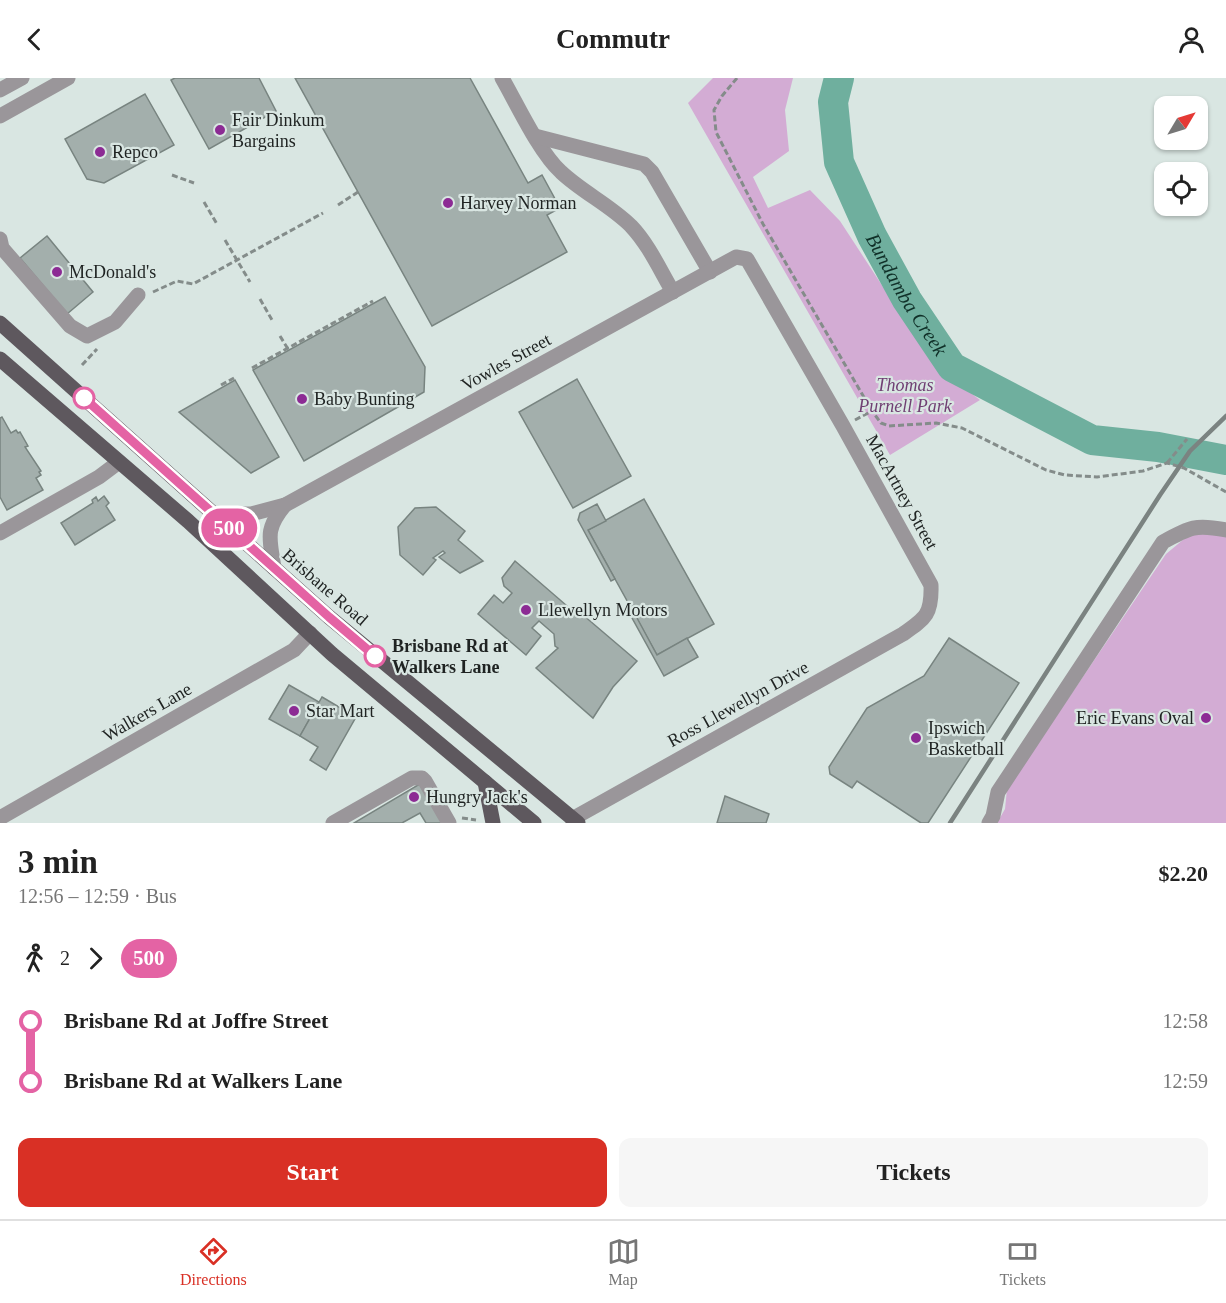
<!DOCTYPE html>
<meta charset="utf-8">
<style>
body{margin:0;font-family:"Times New Roman",serif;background:#f6f6f6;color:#222;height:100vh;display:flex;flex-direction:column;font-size:22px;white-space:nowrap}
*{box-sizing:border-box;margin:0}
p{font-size:20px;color:#767676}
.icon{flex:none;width:33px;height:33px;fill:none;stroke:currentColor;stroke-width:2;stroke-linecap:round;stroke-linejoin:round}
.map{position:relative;height:745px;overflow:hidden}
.details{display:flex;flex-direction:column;background:#fff;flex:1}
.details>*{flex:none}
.badge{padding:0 12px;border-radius:20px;font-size:21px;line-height:39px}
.needle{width:39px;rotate:52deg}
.controls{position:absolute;left:1154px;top:18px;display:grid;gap:12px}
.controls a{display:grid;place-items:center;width:54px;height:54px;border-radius:12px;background:#fff;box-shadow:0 2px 4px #0004;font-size:30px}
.map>.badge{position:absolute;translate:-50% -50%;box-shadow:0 0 0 3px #fff}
.legs{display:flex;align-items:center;gap:9px;height:66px;padding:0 18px;font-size:20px}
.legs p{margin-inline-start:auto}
.summary{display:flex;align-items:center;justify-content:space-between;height:102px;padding:0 18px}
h1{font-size:33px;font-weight:700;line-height:45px}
.cta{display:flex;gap:12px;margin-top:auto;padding:12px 18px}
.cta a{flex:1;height:69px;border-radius:12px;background:#d93025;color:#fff;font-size:24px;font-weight:700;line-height:69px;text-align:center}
.cta a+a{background:#f6f6f6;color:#222}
ul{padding:0 18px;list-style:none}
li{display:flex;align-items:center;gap:21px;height:60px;font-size:22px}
li i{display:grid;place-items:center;width:9px;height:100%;margin:0 8px;background:currentColor}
li i::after{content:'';width:15px;height:15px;margin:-8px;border:4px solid;border-radius:50%;background:#fff}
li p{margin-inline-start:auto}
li:first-child i{background:linear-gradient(#0000 50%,currentColor 0)}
li:last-child i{background:linear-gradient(currentColor 50%,#0000 0)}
header{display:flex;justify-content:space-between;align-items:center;height:78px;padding:0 18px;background:#fff;font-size:27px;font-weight:700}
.tab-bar{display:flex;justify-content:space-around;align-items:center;height:84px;border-top:2px solid #e0e0e0;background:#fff;font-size:16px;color:#767676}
.tab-bar a{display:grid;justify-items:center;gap:3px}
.tab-bar .on{color:#d93025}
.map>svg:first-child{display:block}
.green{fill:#d3acd4}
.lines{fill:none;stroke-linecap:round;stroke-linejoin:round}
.river{stroke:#6faf9e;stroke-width:30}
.building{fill:#a3afac;stroke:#788480;stroke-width:1.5}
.path{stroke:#848c8a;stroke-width:3;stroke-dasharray:6 3;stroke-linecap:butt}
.minor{stroke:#9a969a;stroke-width:15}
.major{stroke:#5e585e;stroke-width:15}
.rail{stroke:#7b8381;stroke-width:4.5}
.line-1-casing{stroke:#fff;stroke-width:14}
.line-1{stroke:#e463a4;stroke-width:9}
.poi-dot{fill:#8c2b94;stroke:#d9e6e2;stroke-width:2}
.stop-1-dot{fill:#fff;stroke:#e463a4;stroke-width:3}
.labels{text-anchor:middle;stroke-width:4.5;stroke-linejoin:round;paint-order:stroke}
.poi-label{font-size:18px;fill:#1f2322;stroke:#d9e6e2;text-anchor:start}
.street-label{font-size:18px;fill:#1f2322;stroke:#d9e6e2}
.park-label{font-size:18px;font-style:italic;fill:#703f73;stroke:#d9e6e2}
.stop-label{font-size:18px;font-weight:bold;fill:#1f2322;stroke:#d9e6e2;text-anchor:start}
.water-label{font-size:20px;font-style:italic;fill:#103028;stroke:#d9e6e2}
</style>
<header><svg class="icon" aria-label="back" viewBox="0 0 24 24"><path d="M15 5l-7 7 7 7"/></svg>Commutr<svg class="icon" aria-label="person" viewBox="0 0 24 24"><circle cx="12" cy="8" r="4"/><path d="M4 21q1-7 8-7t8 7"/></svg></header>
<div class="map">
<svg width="1226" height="745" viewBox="0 0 1226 745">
<rect width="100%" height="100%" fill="#d9e6e2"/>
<!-- green -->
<g class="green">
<path d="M713 0H793L785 32 789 73 753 99 768 130 810 112 840 143 934 287 980 322 890 377 688 25Z"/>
<path d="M1218 455 1226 458V745H997L1005 731 1007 711 1166 476 1190 456Z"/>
</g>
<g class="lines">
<!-- river -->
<path class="river" id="s1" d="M839 0 833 24 839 84 872 158 907 222 952 289 1092 362 1158 369 1226 382"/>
</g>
<!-- building -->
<g class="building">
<path d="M175 0H259L276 33 209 71 171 2Z"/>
<path d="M295 0H470L528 105 542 97 560 130 547 137 567 174 432 248Z"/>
<path d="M145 16 174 67 104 105 87 101 65 61Z"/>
<path d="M47 158 93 214 67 236 20 180Z"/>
<path d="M385 219 425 289 424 314 304 383 253 292Z"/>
<path d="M577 301 631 398 573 430 519 334Z"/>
<path d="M235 302 279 379 251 395 179 334Z"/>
<path d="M2 339 11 355 16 352 18 355 20 354 28 368 25 369 41 393 39 394 41 397 36 400 43 412 7 432 0 419V340Z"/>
<path d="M104 418 109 425 106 428 115 442 75 467 61 445 93 425 92 422 96 419 98 423Z"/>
<path d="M644 421 714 546 657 577 588 452Z"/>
<path d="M597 426 606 443 588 452 615 501 611 503 578 442 580 435Z"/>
<path d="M436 429 465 453 458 462 483 483 460 495 439 479 445 475 443 473 433 480 436 482 423 497 400 477 398 449 415 430Z"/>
<path d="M515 483 574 534 576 531 637 583 613 609 593 640 536 590 558 570 555 568 554 556 539 543 532 550 541 558 526 577 478 536 494 517 503 525 512 515 504 508 502 500Z"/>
<path d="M630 527 657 577 687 560 698 579 664 598 626 529Z"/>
<path d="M949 560 1019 605 928 745H921L857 703 852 710 830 696 829 689 867 630 924 598Z"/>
<path d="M289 607 319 624 300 658 269 641Z"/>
<path d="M322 619 356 639 326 692 310 682 318 669 300 658Z"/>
<path d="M423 704 447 745H426L420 735 402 745H354Z"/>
<path d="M725 718 769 736 766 745H717Z"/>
</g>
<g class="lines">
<!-- path -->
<g class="path">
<path d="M737 0 722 18 714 32 716 54 763 146 872 333 881 345 889 348 936 345 962 350 1046 392 1065 397 1097 399 1143 393 1167 385 1184 390 1226 414"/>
<path d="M172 97 194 105"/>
<path d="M204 124 217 146"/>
<path d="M338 127 358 114"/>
<path d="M225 162 250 204"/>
<path d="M153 214 177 203 193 206 323 135"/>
<path d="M260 221 272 242"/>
<path d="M280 258 288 271"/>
<path d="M82 287 97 271"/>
<path d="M252 290 373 223"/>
<path d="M221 307 234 300"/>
<path d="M855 342 872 333"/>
<path d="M1167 385 1187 361"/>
<path d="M462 740 476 742"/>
</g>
<!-- minor -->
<g class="minor">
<path d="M502 0C517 26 539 74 561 94 582 114 610 127 631 148 649 167 660 192 673 214"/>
<path d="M0 12 22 0"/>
<path d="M0 38 68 0"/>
<path d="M535 58 644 86 652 94 710 194"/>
<path d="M0 161 2 170 70 248 87 258 115 244 138 217"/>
<path d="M218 439 238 436H251L285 427 736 179 747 181 843 348 931 507C932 536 926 540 903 556L572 741"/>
<path d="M0 455 99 399 119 384"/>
<path d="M274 490C270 461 264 452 285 427"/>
<path d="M0 740 294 572 310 555"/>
<path d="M333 745 412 700H422L425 703 449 745"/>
<path d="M989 745 993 738 998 714 1163 464C1190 449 1196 446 1226 452"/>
</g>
<!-- major -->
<g class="major">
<path d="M0 245 329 539 578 745"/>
<path d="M0 281 188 443 332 576 534 745"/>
<path d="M485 704 493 745"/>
</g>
<!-- rail -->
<path class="rail" d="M950 745 1160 417 1190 373 1226 338"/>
</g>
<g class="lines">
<defs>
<path id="line-1" d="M84 320 329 539 375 578"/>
</defs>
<!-- line-1 casing -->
<use href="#line-1" class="line-1-casing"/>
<!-- line-1 -->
<use href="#line-1" class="line-1"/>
</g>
<!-- markers -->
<g class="poi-dot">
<circle cx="220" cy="52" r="6"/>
<circle cx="100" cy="74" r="6"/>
<circle cx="448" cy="125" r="6"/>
<circle cx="57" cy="194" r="6"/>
<circle cx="302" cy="321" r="6"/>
<circle cx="526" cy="532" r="6"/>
<circle cx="294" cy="633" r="6"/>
<circle cx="1206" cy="640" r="6"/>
<circle cx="916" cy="660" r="6"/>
<circle cx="414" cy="719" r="6"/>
</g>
<g class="stop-1-dot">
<circle cx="84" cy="320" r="10"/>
<circle cx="375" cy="578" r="10"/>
</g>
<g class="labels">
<!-- poi labels -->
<g class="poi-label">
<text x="232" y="48">Fair Dinkum<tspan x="232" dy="21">Bargains</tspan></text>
<text x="112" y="80">Repco</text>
<text x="460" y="131">Harvey Norman</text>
<text x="69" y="200">McDonald's</text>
<text x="314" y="327">Baby Bunting</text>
<text x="538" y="538">Llewellyn Motors</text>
<text x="306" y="639">Star Mart</text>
<text x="1194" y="646" text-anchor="end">Eric Evans Oval</text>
<text x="928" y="656">Ipswich<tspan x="928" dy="21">Basketball</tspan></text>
<text x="426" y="725">Hungry Jack's</text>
</g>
<!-- street labels -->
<g class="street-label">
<text transform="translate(506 284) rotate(-29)" y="6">Vowles Street</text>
<text transform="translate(902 414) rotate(61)" y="6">MacArtney Street</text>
<text transform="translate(325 509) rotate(41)" y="6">Brisbane Road</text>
<text transform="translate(738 626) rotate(-29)" y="6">Ross Llewellyn Drive</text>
<text transform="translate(147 634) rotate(-30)" y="6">Walkers Lane</text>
</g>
<!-- park labels -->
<g class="park-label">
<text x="905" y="313">Thomas<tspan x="905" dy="21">Purnell Park</tspan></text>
</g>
<!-- stop labels -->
<g class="stop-label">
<text x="392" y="574">Brisbane Rd at<tspan x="392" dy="21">Walkers Lane</tspan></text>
</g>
<!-- water labels -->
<g class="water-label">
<text dy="7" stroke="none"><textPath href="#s1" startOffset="234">Bundamba Creek</textPath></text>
</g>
</g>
</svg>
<div class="controls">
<a><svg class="needle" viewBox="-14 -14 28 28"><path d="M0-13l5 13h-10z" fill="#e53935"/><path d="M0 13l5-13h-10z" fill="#767676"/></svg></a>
<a><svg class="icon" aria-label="locate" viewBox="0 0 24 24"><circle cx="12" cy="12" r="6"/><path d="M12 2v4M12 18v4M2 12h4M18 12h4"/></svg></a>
</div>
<b class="badge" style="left:229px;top:450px;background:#e463a4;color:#fff">500</b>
</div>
<section class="details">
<div class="summary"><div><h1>3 min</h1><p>12:56 – 12:59 · Bus</p></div><b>$2.20</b></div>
<div class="legs"><svg class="icon" aria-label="walk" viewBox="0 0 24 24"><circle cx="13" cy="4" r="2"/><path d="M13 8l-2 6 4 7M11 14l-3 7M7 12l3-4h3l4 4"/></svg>2<svg class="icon" aria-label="forward" viewBox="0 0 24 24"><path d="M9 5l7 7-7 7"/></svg><b class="badge" style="background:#e463a4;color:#fff">500</b></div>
<ul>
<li><i style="color:#e463a4"></i><b>Brisbane Rd at Joffre Street</b><p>12:58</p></li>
<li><i style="color:#e463a4"></i><b>Brisbane Rd at Walkers Lane</b><p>12:59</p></li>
</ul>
<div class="cta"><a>Start</a><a>Tickets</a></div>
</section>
<nav class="tab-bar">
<a class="on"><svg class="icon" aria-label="directions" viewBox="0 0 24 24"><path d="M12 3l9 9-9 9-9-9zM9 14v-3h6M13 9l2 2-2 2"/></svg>Directions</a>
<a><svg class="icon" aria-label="map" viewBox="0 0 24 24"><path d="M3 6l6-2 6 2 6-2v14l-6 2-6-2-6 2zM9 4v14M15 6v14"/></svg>Map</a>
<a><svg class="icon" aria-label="tickets" viewBox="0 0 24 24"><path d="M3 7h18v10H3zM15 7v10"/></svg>Tickets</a>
</nav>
